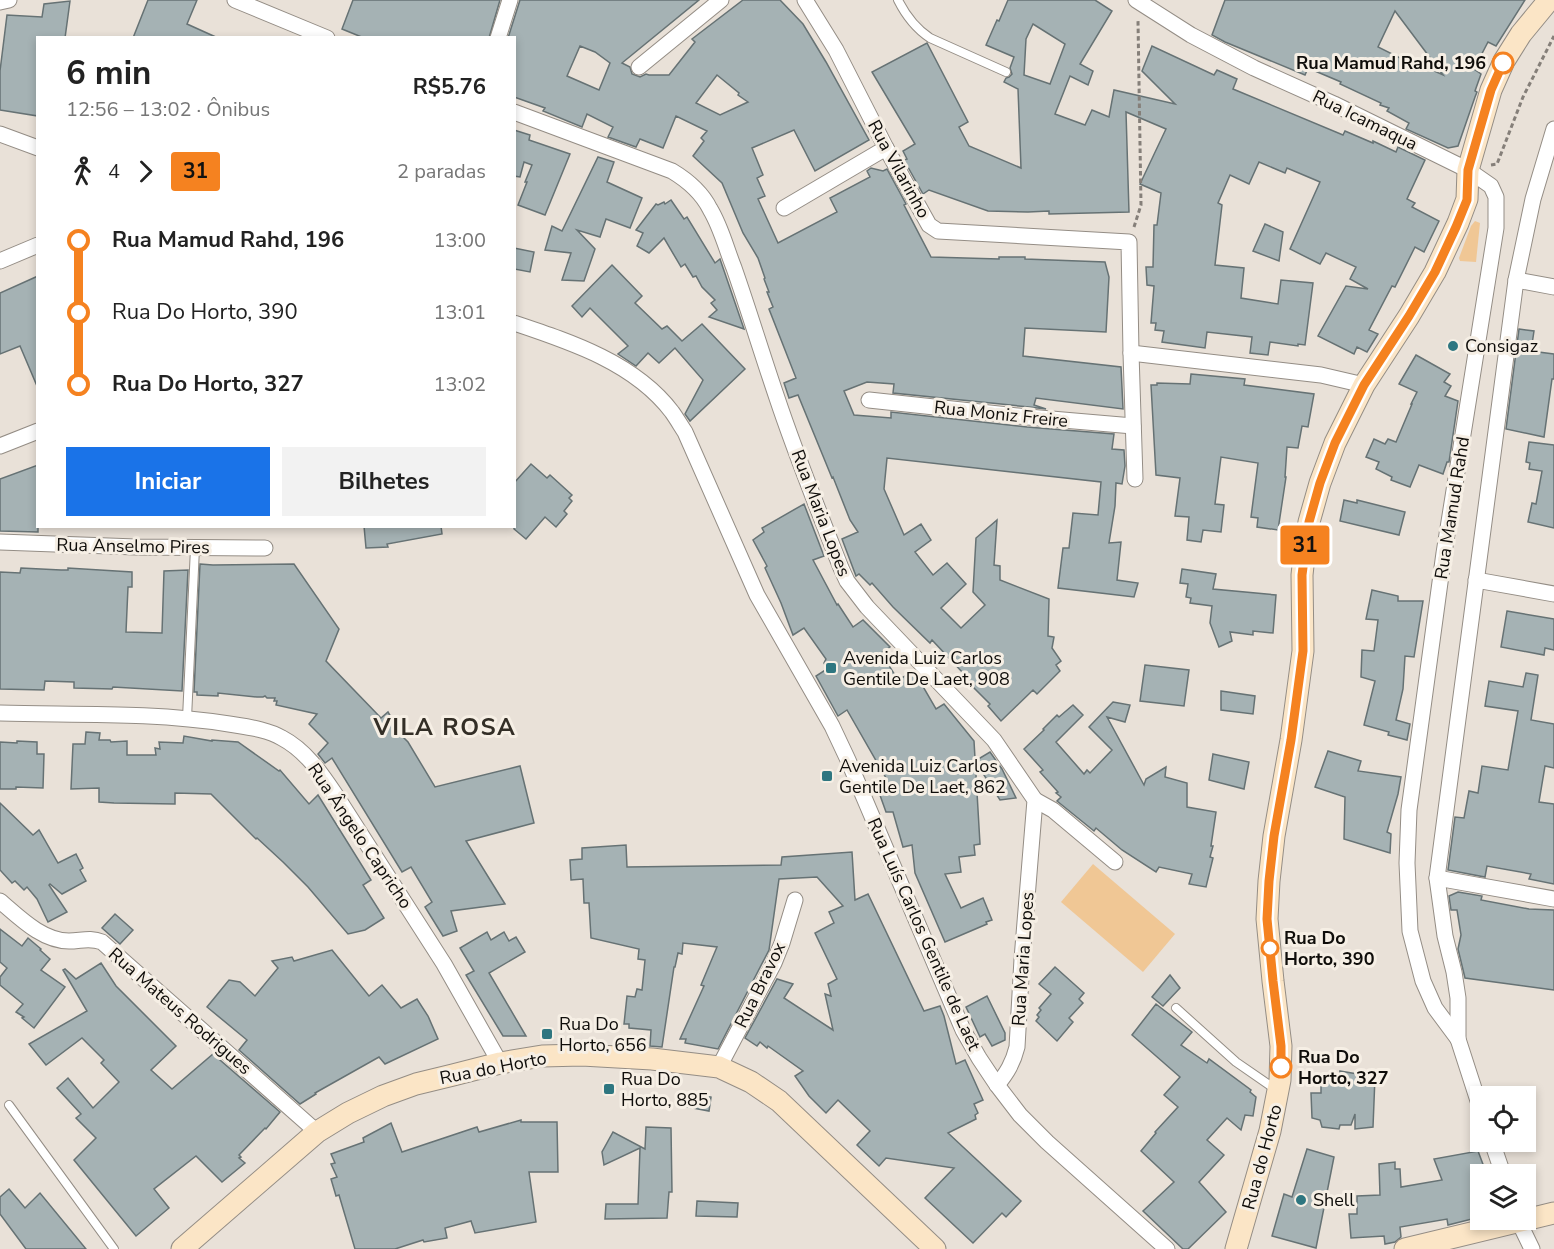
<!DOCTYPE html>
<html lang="pt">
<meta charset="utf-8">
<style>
body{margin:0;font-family:"Nunito Sans",sans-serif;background:#f2f2f2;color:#222;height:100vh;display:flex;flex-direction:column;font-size:22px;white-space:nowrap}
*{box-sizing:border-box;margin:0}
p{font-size:20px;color:#767676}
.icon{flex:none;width:33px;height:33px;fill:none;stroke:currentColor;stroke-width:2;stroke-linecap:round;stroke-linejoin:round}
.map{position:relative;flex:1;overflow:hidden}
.panel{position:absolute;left:36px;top:36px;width:480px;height:492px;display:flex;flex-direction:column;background:#fff;border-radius:0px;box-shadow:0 3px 9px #0003}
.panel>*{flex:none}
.badge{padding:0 12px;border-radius:4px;font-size:21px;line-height:39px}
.tools{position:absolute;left:1470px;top:1086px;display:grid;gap:12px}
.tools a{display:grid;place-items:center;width:66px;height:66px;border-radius:0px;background:#fff;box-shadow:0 3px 9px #0003;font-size:30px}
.map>.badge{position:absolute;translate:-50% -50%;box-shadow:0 0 0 3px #fff}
.legs{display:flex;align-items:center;gap:9px;height:66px;padding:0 30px;font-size:20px}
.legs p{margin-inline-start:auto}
.head{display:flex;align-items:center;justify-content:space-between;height:102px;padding:0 30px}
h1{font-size:33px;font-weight:700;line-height:45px}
.primary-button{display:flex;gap:12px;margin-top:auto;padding:12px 30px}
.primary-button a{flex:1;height:69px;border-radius:0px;background:#1a73e8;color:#fff;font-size:24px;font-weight:700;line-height:69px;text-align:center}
.primary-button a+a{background:#f2f2f2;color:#222}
ul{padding:0 30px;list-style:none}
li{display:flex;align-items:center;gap:21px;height:72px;font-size:22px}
li i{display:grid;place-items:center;width:9px;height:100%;margin:0 8px;background:currentColor}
li i::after{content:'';width:15px;height:15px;margin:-8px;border:4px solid;border-radius:50%;background:#fff}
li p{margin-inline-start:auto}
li:first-child i{background:linear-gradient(#0000 50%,currentColor 0)}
li:last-child i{background:linear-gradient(currentColor 50%,#0000 0)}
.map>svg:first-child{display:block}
.green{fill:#f0c795}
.building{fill:#a5b2b4;stroke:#667274;stroke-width:1.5;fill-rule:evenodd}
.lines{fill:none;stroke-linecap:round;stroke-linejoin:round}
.lane-casing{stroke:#948d85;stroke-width:10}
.street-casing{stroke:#948d85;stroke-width:17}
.secondary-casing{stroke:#948d85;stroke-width:23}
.path{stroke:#857f79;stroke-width:3;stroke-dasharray:4.5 3;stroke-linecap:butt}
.lane{stroke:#fff;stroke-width:8}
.street{stroke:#fff;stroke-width:15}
.secondary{stroke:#fbe5c6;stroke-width:21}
.line-1-casing{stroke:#fff;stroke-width:14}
.line-1{stroke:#f58220;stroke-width:9}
.stop-1-dot{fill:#fff;stroke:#f58220;stroke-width:3}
.poi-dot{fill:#2e7680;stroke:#f6efe5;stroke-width:2}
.labels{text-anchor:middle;stroke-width:6;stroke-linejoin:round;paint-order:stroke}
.stop-label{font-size:18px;font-weight:bold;fill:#0f0d0a;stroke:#f6efe5;text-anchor:start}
.street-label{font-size:18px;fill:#0f0d0a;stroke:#f6efe5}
.poi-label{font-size:18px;fill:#0f0d0a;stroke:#f6efe5;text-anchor:start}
.district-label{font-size:24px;font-weight:bold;letter-spacing:1.5px;fill:#332e26;stroke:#f6efe5}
</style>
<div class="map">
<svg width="1554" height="1249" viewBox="0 0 1554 1249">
<rect width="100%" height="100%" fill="#e9e1d8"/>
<!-- green -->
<g class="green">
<path d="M1475 221 1480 223 1476 262 1460 261 1459 258 1471 226Z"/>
<path d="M1093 864 1175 934 1143 972 1061 902Z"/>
</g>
<!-- building -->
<g class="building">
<path d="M148 0H197L187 24 218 38H133Z"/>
<path d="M353 0H500L489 38H364L342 29Z"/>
<path d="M520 0H699L622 63 630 67 632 74 640 77 646 74 649 75H669L695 42 692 39 743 0H780L803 24 826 62 869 140 815 171 794 130 752 148 763 175 757 178 765 196 758 199 778 243 837 212 830 198 870 177 867 171 871 168 883 171 887 169 906 204 904 205 931 257 999 259V257H1025V259L1105 262 1109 277 1106 332 1025 328 1023 356 1121 367 1123 409 1036 398 1034 405 1046 409 1029 407 893 393 894 384 867 382 844 391 854 415 891 418V412L1027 427 1114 434 1112 449 1124 450 1125 466 1122 484 1116 483 1115 506 1109 543 1121 542 1117 580 1138 583 1134 597 1058 588 1063 548H1069L1073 513 1098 515 1101 482 887 458 884 489 904 535 921 524 931 540 915 552 933 575 947 563 966 584 941 608 961 628 985 605 973 592 976 538 997 520 994 565 1000 566V580L1049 599 1048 636 1054 637 1052 648 1061 661 1056 665 1060 671 1037 694 1033 690 1001 721 988 706 990 704 962 676 964 674 932 640 930 643 893 607 872 583 870 585 859 574 856 576 842 539 858 532 850 520 833 477 832 478 798 395 789 398 784 383 796 378 769 309 773 307 767 292H769L764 279 765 278 758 258 743 233 722 183 693 156 704 141 701 138 707 131 676 116 663 148 640 139 636 147 608 137 613 127 587 114 582 127 543 111 545 108 514 97V38H508ZM580 46 595 52 610 63 599 90 567 76ZM717 75 739 93 738 95 748 102 720 115 696 103Z"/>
<path d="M1008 0H1095L1112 11 1080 64 1093 71 1088 85 1070 76 1055 114 1085 125 1092 110 1109 117 1114 90 1175 104 1142 71 1152 46 1214 75 1217 70 1237 79 1233 89 1343 135 1345 131 1373 143V141L1396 152 1398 147 1425 160 1407 199 1415 203 1412 207 1439 221 1424 252 1415 247 1395 287 1392 286 1369 330 1378 334 1367 352 1357 347 1354 354 1318 336 1346 286 1368 289 1350 279 1356 267 1326 253 1320 264 1290 249 1320 182 1287 168 1285 173 1259 162 1249 184 1230 175 1218 203 1222 205 1215 265 1244 268 1241 298 1278 304 1281 280 1313 283 1305 345 1298 344V346L1270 342 1268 355 1250 353 1252 337 1207 332 1205 348 1162 342 1164 331 1155 330 1156 323H1151L1154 286 1147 285 1146 267H1153L1154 225H1157L1161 193 1140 184 1166 129 1126 112 1129 212 1049 214V211L1028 212 988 211 929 190 923 194 904 160 907 159 903 151 915 144 872 72 927 43 968 122 959 127 969 146 1021 168 1018 89 1004 82 1006 78 1009 77 1012 74 1010 68 1014 57 986 45 997 20 999 21ZM1033 24 1065 44 1050 84 1024 75 1026 39Z"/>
<path d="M1225 0H1525L1496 46 1488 42 1474 69 1481 74 1475 91 1477 92 1475 97 1458 146 1448 148 1406 129 1409 123 1387 111 1389 108 1380 105 1381 103 1340 84 1341 82 1308 68 1305 75 1225 42 1212 35ZM1395 11 1443 75 1405 58 1404 60 1378 47Z"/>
<path d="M70 1 65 38H38V116L0 110V71L7 15 42 17 44 4Z"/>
<path d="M514 130 530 135 529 140 570 154 545 215 518 205 527 182H525L532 165 524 162 520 177 514 176Z"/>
<path d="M598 157 614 162 607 182 642 198 630 228 606 219 600 237 577 230 595 249 584 281 562 280 571 253 545 250 552 226 562 231Z"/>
<path d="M671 200 684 219 687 217 715 263 720 259 744 329 709 317 717 310 711 303 715 300 702 287 696 276 693 277 685 264 681 267 664 238 649 253 637 246 643 233 636 230 656 204 658 205 664 202 665 204Z"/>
<path d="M1265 224 1283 232 1279 261 1253 251Z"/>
<path d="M514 248 534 252 530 272 514 269Z"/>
<path d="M612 265 642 296 635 303 662 329 667 326 682 341 702 324 745 369 690 421 685 414 703 380 675 348 659 363 648 353 636 366 618 354 628 346 590 308 582 317 572 306Z"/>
<path d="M38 276V386H37L20 346 0 354V293Z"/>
<path d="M1519 329 1534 331 1531 351 1554 354V379H1552L1544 437 1506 429Z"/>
<path d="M1416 355 1450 374 1444 382 1451 386 1445 396 1458 401 1449 462H1447L1443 474 1419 465 1410 487 1391 480 1392 477 1376 469 1379 462 1366 457 1374 439 1385 444 1388 439 1396 442 1412 404H1411L1417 392 1399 384Z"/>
<path d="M1191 374 1245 379 1244 385 1314 394 1308 427 1302 426 1298 448 1287 447 1285 477H1286L1278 530 1257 527 1258 518 1251 517 1258 463 1221 457 1215 504 1224 505 1221 532 1203 530 1201 542 1187 540 1189 517 1175 516 1180 478 1156 475 1151 385H1157V383L1190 384Z"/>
<path d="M1529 442 1554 445V528L1528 522 1532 503 1536 504 1542 471 1529 469 1530 463 1526 462Z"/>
<path d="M531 464 547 478 550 475 572 495 569 498 572 501 564 511 567 514 556 527 545 517 526 539 514 529V483Z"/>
<path d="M38 465V532L0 531V479Z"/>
<path d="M1344 500 1357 503V500L1405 512 1399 535 1340 521Z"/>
<path d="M804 504 824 556 813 560 837 605 838 604 853 627 863 620 890 647 881 653 898 680 914 671 936 709 944 704 974 741 980 844 974 845 975 855 959 857 961 872 945 874 961 908 983 898 992 920 986 922 987 924 945 942 915 873 912 845 903 847 893 812H886L876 784 886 778 847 710 838 716 816 676 827 669 824 663 826 659 804 628 793 635 781 603 765 568 767 566 753 540 764 532 762 528Z"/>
<path d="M364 526H441L442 534 387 544 388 547 366 548Z"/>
<path d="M200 564 213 565 294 564 339 629 326 661 381 718 388 712 402 736 408 742 435 787 520 766 534 823 466 841 505 904 451 911 457 931 443 936 425 907 432 902 411 867 402 872 332 758 325 763 318 754 328 743 309 724 317 714 276 705 277 701H274L275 698H267L265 696 263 697H257L218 693V696L197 695V692H194Z"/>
<path d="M21 568 61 570H68V568L132 572V587H128L126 632 162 633 164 571 188 570 182 691 113 687 112 689 74 688V682L45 681 44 690 0 689V572L20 573Z"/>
<path d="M1182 569 1216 574 1213 589 1276 595 1273 633 1253 631V635L1230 632 1232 641 1219 647 1210 623 1212 606 1190 603 1191 598 1186 597 1188 584 1180 583Z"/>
<path d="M1372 590 1398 596V601H1423L1414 657 1405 656 1403 689 1396 720 1410 724 1407 740 1388 735 1389 732 1364 725 1375 681 1361 677 1362 650 1374 651 1378 620 1366 619Z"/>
<path d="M1507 611 1554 619V650L1545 648 1544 655 1501 647Z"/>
<path d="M1145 665 1189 670 1184 706 1140 701Z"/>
<path d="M1526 673 1538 675 1531 720 1554 724V768L1545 766 1539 802 1554 804V884L1529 879 1531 874 1487 866 1485 877 1448 870 1455 817 1464 818 1469 791 1478 793 1482 766 1508 770 1518 711 1485 706 1489 681 1523 687Z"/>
<path d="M1221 691 1255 696 1253 714 1221 710Z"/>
<path d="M1113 702 1130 705 1125 722 1107 717 1144 785 1146 779 1166 767 1165 777 1187 783V807L1216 812 1211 846H1213L1210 857 1213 858 1206 887 1189 884 1192 874 1159 867 1156 872 1122 850 1096 828 1094 831 1057 801 1061 797 1056 793 1058 792 1040 772 1043 770 1024 749 1044 730 1043 729 1057 715 1059 717 1073 705 1083 715 1056 742 1084 774 1087 770 1090 773 1112 750 1089 727Z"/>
<path d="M86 732 100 733 99 740H110L111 742 127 741V755H156L155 748 160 749 159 742 183 743 184 736 212 741V740L238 742 279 771 280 770 309 804 318 795 371 880 363 885 384 918 365 930 348 934 308 887 283 862 257 838 256 839 211 794 175 793V804L114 803 99 802V788L71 789 73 744H85Z"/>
<path d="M17 741 37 742V754H44L43 788 16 787V789H0V742L17 743Z"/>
<path d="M1328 751 1361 761 1358 771 1401 777 1398 794 1387 832 1391 834 1390 853 1344 839 1345 797 1315 787Z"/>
<path d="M990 752 1002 769 1016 798 1000 800 975 761Z"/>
<path d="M1213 754 1249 762 1244 789 1209 780Z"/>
<path d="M0 803 33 835 39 830 58 863 76 854 83 868 80 870 86 881 62 894 50 884 49 885 67 912 48 922 37 899 27 887 24 890 15 881 12 883 0 870Z"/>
<path d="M626 845 627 867 781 865 782 857 852 852 855 900 868 894 924 1011 940 1006 944 1016 956 1064 965 1060 983 1100 974 1104 978 1113 975 1115 976 1119 948 1133 1021 1201 1006 1217 1002 1213 973 1243 925 1198 954 1168 886 1158 879 1166 857 1145 870 1131 838 1100 826 1113 809 1096 795 1076 803 1071 768 1046 767 1048 760 1042 757 1046 745 1038 777 979 793 984 784 998 833 1030 825 994 831 996 828 984 837 979 815 933 834 923 829 912 843 906 817 877 779 879 769 950 718 1049 685 1043 686 1039H680L704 986 701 985 717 947 683 943 682 954 678 953 675 967H674L662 1047 650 1046 651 1030 629 1028V1024H624L627 996 635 997 637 989 642 990 645 960 638 959 639 949 591 938 589 903H584L583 879 571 880 570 860 582 859V848Z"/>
<path d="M1458 892 1482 896 1481 900 1529 909 1554 910V990L1465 978 1458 949 1461 935 1457 910H1451L1449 896Z"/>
<path d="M115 914 133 930 120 944 102 928Z"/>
<path d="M0 929 22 946 28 938 41 949 40 950 50 959 41 970 65 987 34 1028 22 1018 24 1017 16 1012 23 1004 0 985V977L7 968 0 962Z"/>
<path d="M487 932 491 940 504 932 509 941 516 937 525 952 489 973 526 1036H503L466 975 474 971 460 948Z"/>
<path d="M332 950 369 996 382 985 401 1008 417 999 428 1016 438 1039 385 1064 379 1057 315 1093 316 1094 300 1104 239 1050 247 1040 207 1007 229 980 240 982 255 996 278 968 272 961 292 957 294 961Z"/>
<path d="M101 963 116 986 176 1046 151 1070 172 1089 213 1054 280 1112 266 1129 265 1128 239 1155 241 1157 239 1158 245 1163 222 1182 196 1156 154 1189 169 1208 136 1236 74 1160 96 1138 76 1118 81 1114 57 1088 68 1078 93 1108 119 1082 101 1063 104 1060 82 1038 46 1065 29 1044 87 1011 63 970 65 969 76 979Z"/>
<path d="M1055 967 1084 993 1079 999 1083 1003 1069 1018 1073 1022 1057 1041 1036 1021 1039 1017 1037 1015 1041 1010 1039 1008 1051 994 1039 984Z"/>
<path d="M1170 975 1180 988 1163 1006 1152 997Z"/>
<path d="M987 996 1005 1033V1040L992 1046 985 1034 980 1037 966 1007Z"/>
<path d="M1156 1004 1192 1032 1181 1045 1207 1063 1209 1059 1251 1090 1250 1092 1256 1097 1253 1116 1245 1115 1241 1130 1227 1118 1207 1140 1224 1155 1199 1182 1226 1212 1188 1249H1183L1143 1211 1174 1182 1141 1151 1156 1133 1155 1132 1178 1107 1164 1095 1180 1077 1132 1035Z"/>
<path d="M1340 1071 1375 1077 1373 1127 1355 1129V1114L1351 1125H1340L1339 1129 1322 1127 1320 1120 1312 1118 1311 1093H1321V1081H1339Z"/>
<path d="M689 1093 711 1097 709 1111 687 1107Z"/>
<path d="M521 1120V1122H557L558 1172H529L536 1222 475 1233 471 1221 445 1228 447 1238 424 1242 423 1240 395 1249H355L339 1195 336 1196 331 1179 337 1177 331 1164 335 1163 331 1154 364 1142 363 1138 391 1123 402 1152 477 1127 479 1132Z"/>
<path d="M646 1127 671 1128 672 1192H669L667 1218 605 1219 606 1204H638L640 1148 604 1165 602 1152 613 1132 645 1149Z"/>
<path d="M1307 1149 1334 1157 1316 1248 1272 1236 1284 1194 1292 1197Z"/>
<path d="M1478 1151 1484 1167 1474 1169 1480 1187V1217L1448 1225 1447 1219 1400 1227 1401 1237 1395 1242 1385 1244 1384 1236 1351 1238 1349 1214H1357V1196L1380 1195 1379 1164 1395 1162V1169H1400L1401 1187 1442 1180 1434 1159Z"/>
<path d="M9 1189 25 1208 40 1193 86 1249H26L0 1214V1197Z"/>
<path d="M697 1201 738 1203 737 1217 696 1216Z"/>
</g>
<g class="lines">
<defs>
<g id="lane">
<path d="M898 0C906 16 915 28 930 38L1006 72"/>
<path d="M187 718 195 548"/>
<path d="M1176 1008 1236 1062 1275 1089"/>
<path d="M9 1105 114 1249"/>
</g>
<g id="street">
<path d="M235 0 327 38"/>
<path d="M805 0 836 50 886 148 929 225 938 231 1129 242 1131 353 1135 479"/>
<path d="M1136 0 1191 35 1254 68 1334 104 1468 170 1491 186 1496 197V228L1444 553 1409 810 1407 863 1410 931 1423 981 1435 1008 1458 1039"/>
<path d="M0 2 9 0"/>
<path d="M498 38 510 0"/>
<path d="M639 67 721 0"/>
<path d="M514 112 672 171C687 180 702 193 710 209 721 227 726 248 734 268 749 311 762 354 777 398 796 455 819 512 841 568L847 581 867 607 994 740 1035 800 1022 959 1017 1047C1013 1063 1007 1073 997 1085"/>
<path d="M0 134 38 148"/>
<path d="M784 208 886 148"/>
<path d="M0 261 38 245"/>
<path d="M1516 280 1554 287"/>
<path d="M514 323C571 342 635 363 672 412 677 419 681 426 685 432L757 595 832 726 848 760 963 1030 979 1058 997 1085 1020 1115 1047 1142 1167 1249"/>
<path d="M1131 353 1321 375 1364 385"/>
<path d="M869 400 1028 417 1133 426"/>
<path d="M0 446 38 431"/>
<path d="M0 542 136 547 265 548"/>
<path d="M1476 580 1554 594"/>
<path d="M0 713C76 715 154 712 229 724 247 727 267 729 282 738 305 750 321 773 335 794L444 964 500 1063"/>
<path d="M1035 800 1053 810 1115 862"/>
<path d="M1437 878 1554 899"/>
<path d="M0 901C19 917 42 941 69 941 81 941 90 937 102 942L317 1132"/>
<path d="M719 1067 774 963 782 943 795 900"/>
<path d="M1480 1107 1458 1039V998L1454 972 1445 936 1437 878 1516 280 1533 199 1554 129"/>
<path d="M1492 1142 1503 1174"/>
<path d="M1518 1220 1532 1249"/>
</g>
<g id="secondary">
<path d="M182 1249 317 1132 348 1113 383 1096 416 1084 453 1075 500 1063 542 1056 582 1055 652 1059 719 1067 751 1082 779 1101 935 1249"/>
<path d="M1236 1249 1270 1131 1280 1080 1281 1046 1273 981 1267 919 1269 881 1274 836 1291 740 1303 651 1302 575 1305 547 1309 522 1320 483 1335 443 1364 385 1409 316 1435 272 1458 223 1467 199 1468 170 1491 90 1504 61 1521 34 1549 0"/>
<path d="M1405 1249 1554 1213"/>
</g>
</defs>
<!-- lane casing -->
<use href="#lane" class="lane-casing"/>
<!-- street casing -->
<use href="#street" class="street-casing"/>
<!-- secondary casing -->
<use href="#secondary" class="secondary-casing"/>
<!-- path -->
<g class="path">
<path d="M1491 165 1497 164 1523 97 1554 36"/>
<path d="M1134 227 1141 205 1138 21"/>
</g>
<!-- lane -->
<use href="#lane" class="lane"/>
<!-- street -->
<use href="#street" class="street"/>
<!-- secondary -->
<use href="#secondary" class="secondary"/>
</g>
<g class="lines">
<defs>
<path id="line-1" d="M1281 1067V1046L1273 981 1267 919 1269 881 1274 836 1291 740 1303 651 1302 575 1309 522 1320 483 1335 443 1364 385 1409 316 1435 272 1456 227 1467 200 1468 170 1491 90 1503 63"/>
</defs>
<!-- line-1 casing -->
<use href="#line-1" class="line-1-casing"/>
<!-- line-1 -->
<use href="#line-1" class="line-1"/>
</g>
<!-- markers -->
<g class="stop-1-dot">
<circle cx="1503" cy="63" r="10"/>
<circle cx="1270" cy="948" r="8"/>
<circle cx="1281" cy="1067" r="10"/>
</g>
<g class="poi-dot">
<circle cx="1453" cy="346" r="6"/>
<rect x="825" y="662" width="12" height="12" rx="3"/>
<rect x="821" y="770" width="12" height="12" rx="3"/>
<rect x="541" y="1028" width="12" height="12" rx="3"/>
<rect x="603" y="1083" width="12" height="12" rx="3"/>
<circle cx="1301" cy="1200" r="6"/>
</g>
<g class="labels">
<!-- stop labels -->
<g class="stop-label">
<text x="1486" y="69" text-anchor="end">Rua Mamud Rahd, 196</text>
<text x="1284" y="944">Rua Do<tspan x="1284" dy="21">Horto, 390</tspan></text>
<text x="1298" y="1063">Rua Do<tspan x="1298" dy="21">Horto, 327</tspan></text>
</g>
<!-- street labels -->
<g class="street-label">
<text transform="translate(1365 120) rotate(26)" y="6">Rua Icamaqua</text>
<text transform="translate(899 169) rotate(61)" y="6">Rua Vilarinho</text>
<text transform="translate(1001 414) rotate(6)" y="6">Rua Moniz Freire</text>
<text transform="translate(1452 508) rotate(-81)" y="6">Rua Mamud Rahd</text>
<text transform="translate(821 513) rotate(69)" y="6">Rua Maria Lopes</text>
<text transform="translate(133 546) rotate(1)" y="6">Rua Anselmo Pires</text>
<text transform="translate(360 836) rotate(56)" y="6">Rua Ângelo Capricho</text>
<text transform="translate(924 934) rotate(66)" y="6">Rua Luís Carlos Gentile de Laet</text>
<text transform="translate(1023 959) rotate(-86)" y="6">Rua Maria Lopes</text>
<text transform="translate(760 985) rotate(-64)" y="6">Rua Bravox</text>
<text transform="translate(180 1011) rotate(41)" y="6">Rua Mateus Rodrigues</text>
<text transform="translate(493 1068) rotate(-11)" y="6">Rua do Horto</text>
<text transform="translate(1262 1157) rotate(-75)" y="6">Rua do Horto</text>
</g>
<!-- poi labels -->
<g class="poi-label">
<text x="1465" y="352">Consigaz</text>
<text x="843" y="664">Avenida Luiz Carlos<tspan x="843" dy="21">Gentile De Laet, 908</tspan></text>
<text x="839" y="772">Avenida Luiz Carlos<tspan x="839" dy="21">Gentile De Laet, 862</tspan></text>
<text x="559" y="1030">Rua Do<tspan x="559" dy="21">Horto, 656</tspan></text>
<text x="621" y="1085">Rua Do<tspan x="621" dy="21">Horto, 885</tspan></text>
<text x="1313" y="1206">Shell</text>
</g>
<!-- district labels -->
<g class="district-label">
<text x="445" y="735">VILA ROSA</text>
</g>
</g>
</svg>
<div class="tools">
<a><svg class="icon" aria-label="locate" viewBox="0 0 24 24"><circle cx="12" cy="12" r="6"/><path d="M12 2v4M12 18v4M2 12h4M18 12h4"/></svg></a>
<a><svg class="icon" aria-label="layers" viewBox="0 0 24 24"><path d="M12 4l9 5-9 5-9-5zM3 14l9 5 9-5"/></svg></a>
</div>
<b class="badge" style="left:1305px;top:545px;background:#f58220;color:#111">31</b>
<section class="panel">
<div class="head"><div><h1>6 min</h1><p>12:56 – 13:02 · Ônibus</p></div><b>R$5.76</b></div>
<div class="legs"><svg class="icon" aria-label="walk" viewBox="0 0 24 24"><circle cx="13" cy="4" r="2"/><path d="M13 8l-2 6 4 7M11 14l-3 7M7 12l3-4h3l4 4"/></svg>4<svg class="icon" aria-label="forward" viewBox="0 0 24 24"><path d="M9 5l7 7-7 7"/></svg><b class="badge" style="background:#f58220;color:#111">31</b><p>2 paradas</p></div>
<ul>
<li><i style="color:#f58220"></i><b>Rua Mamud Rahd, 196</b><p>13:00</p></li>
<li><i style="color:#f58220"></i><span>Rua Do Horto, 390</span><p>13:01</p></li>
<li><i style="color:#f58220"></i><b>Rua Do Horto, 327</b><p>13:02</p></li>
</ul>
<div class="primary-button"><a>Iniciar</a><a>Bilhetes</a></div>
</section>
</div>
